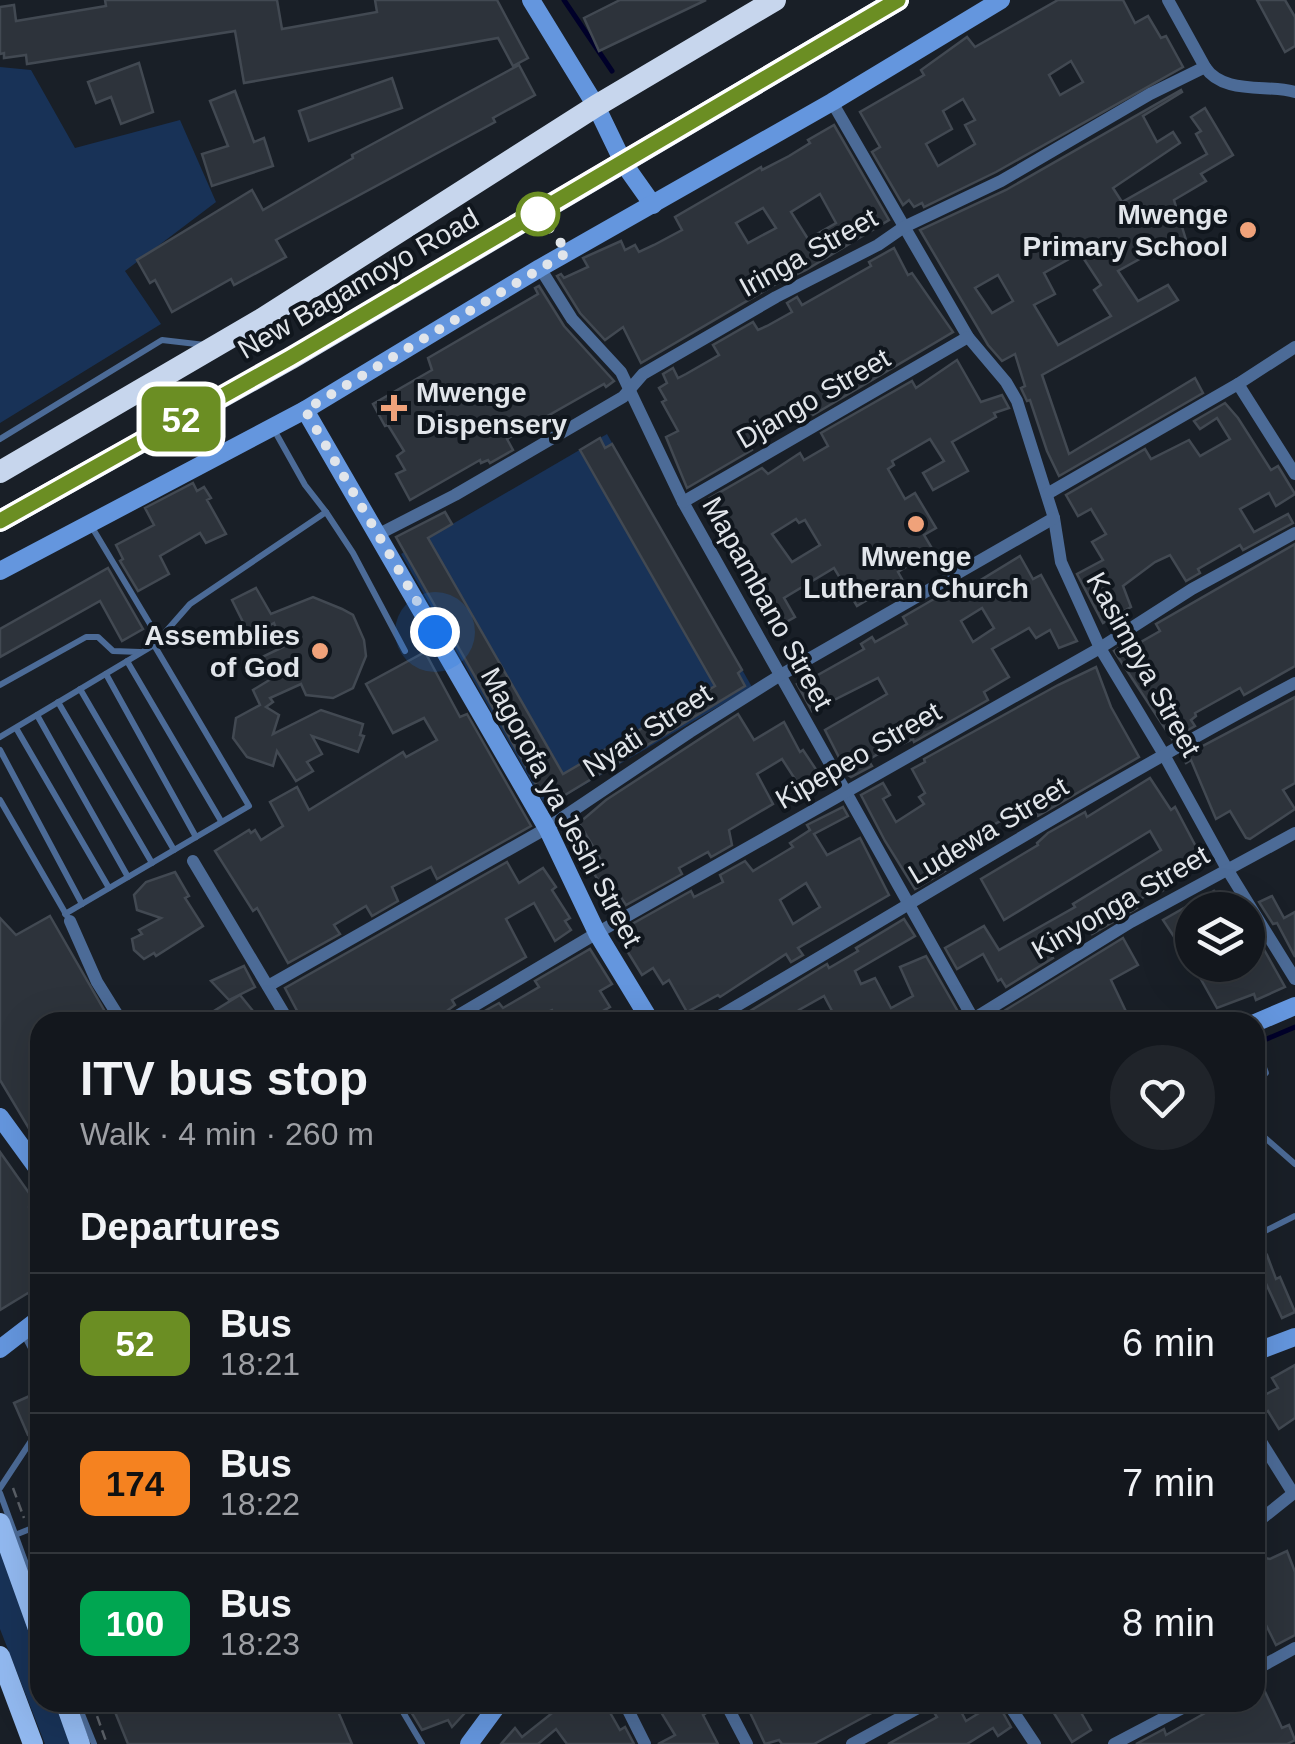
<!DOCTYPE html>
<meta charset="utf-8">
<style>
body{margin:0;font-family:Helvetica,sans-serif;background:#20242a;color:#f1f3f6;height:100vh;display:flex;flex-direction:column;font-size:38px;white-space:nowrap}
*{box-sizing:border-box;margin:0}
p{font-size:32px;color:#9d9fa4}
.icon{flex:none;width:55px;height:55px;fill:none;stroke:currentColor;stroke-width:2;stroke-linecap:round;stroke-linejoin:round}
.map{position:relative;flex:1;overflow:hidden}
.details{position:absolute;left:30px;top:1012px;width:1235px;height:700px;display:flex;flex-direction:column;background:#13171d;border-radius:30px;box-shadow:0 10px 40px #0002,0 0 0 2px #32363b}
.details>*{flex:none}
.badge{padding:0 20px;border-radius:15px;font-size:35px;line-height:65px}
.buttons{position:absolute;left:1175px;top:892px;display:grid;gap:20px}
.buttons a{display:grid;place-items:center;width:90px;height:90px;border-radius:50%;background:#13171d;box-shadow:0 10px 40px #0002,0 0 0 2px #32363b;font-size:50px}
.you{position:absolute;width:50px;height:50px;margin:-25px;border:8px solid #fff;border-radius:50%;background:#1a73e8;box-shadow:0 0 0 15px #1a73e833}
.map>.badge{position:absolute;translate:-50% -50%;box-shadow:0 0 0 5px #fff}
h2{padding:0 50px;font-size:38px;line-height:90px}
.round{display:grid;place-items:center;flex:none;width:105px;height:105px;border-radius:52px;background:#20242a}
.overview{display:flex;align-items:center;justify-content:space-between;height:170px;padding:0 50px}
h1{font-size:48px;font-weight:700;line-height:75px}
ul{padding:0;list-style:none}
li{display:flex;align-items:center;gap:30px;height:140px;padding:0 50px;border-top:2px solid #32363b}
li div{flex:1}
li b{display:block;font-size:38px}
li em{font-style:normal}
li .badge{min-width:110px;font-weight:700;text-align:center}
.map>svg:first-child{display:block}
.green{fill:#183257}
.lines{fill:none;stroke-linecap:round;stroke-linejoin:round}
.stream{stroke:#000029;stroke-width:5}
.building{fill:#2d333b;stroke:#424952;stroke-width:2.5;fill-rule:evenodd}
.path{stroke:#5b6067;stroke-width:2.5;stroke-dasharray:10 5;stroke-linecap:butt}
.lane{stroke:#4c6b97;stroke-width:6}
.street{stroke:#4c6b97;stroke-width:12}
.secondary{stroke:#6496de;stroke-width:18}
.primary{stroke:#92b9f0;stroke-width:20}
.highway{stroke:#c7d6ed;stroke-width:22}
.line-casing{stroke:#fff;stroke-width:22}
.line{stroke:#6b8e23;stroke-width:15}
.walk{stroke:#e1e5ea;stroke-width:10;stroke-dasharray:0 18}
.stop-dot{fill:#fff;stroke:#6b8e23;stroke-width:5}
.poi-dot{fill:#f0a27a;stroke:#10161d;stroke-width:4}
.labels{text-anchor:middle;stroke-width:8;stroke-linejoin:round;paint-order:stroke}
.poi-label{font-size:28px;font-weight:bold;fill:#e1e5ea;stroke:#10161d;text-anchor:end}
.street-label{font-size:28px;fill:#e1e5ea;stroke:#10161d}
</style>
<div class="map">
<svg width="1295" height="1744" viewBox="0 0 1295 1744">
<rect width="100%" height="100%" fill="#191f27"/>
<!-- green -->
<g class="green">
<path d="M0 67 31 70 75 148 180 120 216 202 125 271 161 324 0 423Z"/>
<path d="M607 434 752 687 546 807 401 554Z"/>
<path d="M0 1542 40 1651V1702L59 1703 74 1744H45L0 1629Z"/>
</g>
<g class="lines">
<!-- stream -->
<g class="stream">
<path d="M564 0 612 71"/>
<path d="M1255 1044 1295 1027"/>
</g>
</g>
<!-- building -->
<g class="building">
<path d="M105 0H277L282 29 377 12 375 0H497L528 58 513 66 498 38 244 83 235 31 27 64 26 55 4 58V53L0 54V7L14 5 16 21 106 6Z"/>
<path d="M620 0H706L599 51 584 18Z"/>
<path d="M1058 0H1123L1135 23 1148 16 1161 38 1166 36 1183 67 996 172 924 207 922 203 914 207 909 200 903 205 872 152 880 147 860 112 924 75 921 70 967 37 975 47ZM1071 61 1083 82 1060 95 1049 75ZM963 99 975 120 965 125 975 144 938 166 926 144 952 129 943 111Z"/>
<path d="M1257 0H1285L1295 17V46L1285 52Z"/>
<path d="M139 63 153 112 121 124 111 97 96 103 88 82Z"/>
<path d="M519 65 535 95 493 118 495 122 276 240 286 257 234 285 231 279 172 312 155 280 150 283 137 260 252 190 263 210 353 158 352 155Z"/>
<path d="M392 78 402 108 309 141 299 111Z"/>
<path d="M1181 90 1182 92 1143 116 1157 142 1173 132 1180 143 1113 188 1122 202 1207 154 1196 134 1201 131 1191 117 1205 108 1233 155 1201 174 1206 181 1174 200 1189 250 1169 257 1165 245 1118 271 1138 301 1168 285 1178 300 1042 375 1069 454 1195 378 1203 393 1059 476 1047 451 1030 400 1027 401 1021 388 1025 386 1015 354 1002 361 988 345 920 230 1006 190ZM1080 253 1101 285 1094 290 1111 316 1058 345 1034 305 1055 294 1044 273ZM998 275 1013 301 992 313 975 288Z"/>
<path d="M235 91 254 142 264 138 273 166 212 186 202 154 228 146 210 101Z"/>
<path d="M834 125 889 220 806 270 776 284 641 363 623 327 605 340 580 313 557 276 561 274 564 278 588 267 583 258 621 241 625 250 635 245 639 252 654 245 682 230 675 217 761 167 762 170 789 156 810 143 808 140ZM820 194 836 223 808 239 791 212ZM763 208 776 228 748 243 736 223Z"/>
<path d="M894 248 908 275 912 273 953 332 813 415 811 413 771 432 751 446 752 450 687 488 666 437 678 431 662 402 666 400 659 388 667 383 663 374 673 368 678 378 686 374 719 355 713 345 753 322 758 330 767 326 792 312 787 303 797 297 802 305 871 266 869 262Z"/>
<path d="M539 286 564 326 614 381 606 387 604 384 507 439 513 450 490 463 488 460 481 463 480 460 410 500 396 474 405 470 397 456 404 451 388 425 385 426 373 404 432 370 428 358 538 294 535 288Z"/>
<path d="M957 360 981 402 1002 395 1009 408 994 413 996 417 952 442 968 471 933 490 923 473 944 461 930 439 892 461 894 465 888 469 905 499 915 493 936 528 924 535 933 550 898 572 902 579 857 606 834 568 784 598 795 617 779 626 772 612 768 614 740 568 711 514 718 510 710 498 762 468 768 474 800 453 804 460 828 446 821 433 912 381 916 388ZM796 519 799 523 805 520 820 545 792 562 772 534Z"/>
<path d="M1225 403 1238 418 1271 470 1278 466 1295 494 1276 506 1269 493 1240 509 1254 532 1288 514 1293 523 1243 550 1240 545 1198 569 1200 573 1186 581 1170 555 1155 562 1123 586 1131 607 1103 623 1077 574 1103 560 1092 542 1106 534 1091 509 1078 516 1066 495 1145 449 1151 459 1189 440 1200 456 1230 439 1217 418 1200 429 1194 421Z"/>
<path d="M600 438 605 448 612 444 742 670 738 673 745 686 560 798 553 786 541 793 396 537 445 512 452 524 428 538 563 774 715 686 580 450Z"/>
<path d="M193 483 197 491 204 487 211 498 207 500 226 534 206 543 200 533 160 556 169 574 138 591 120 561 123 559 116 545 154 525 145 508Z"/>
<path d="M1295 544V666L1244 695 1240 688 1195 713 1196 716 1191 720 1195 726 1172 739 1114 651 1129 642 1132 647 1160 631 1156 624Z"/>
<path d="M1020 556 1033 579 1041 575 1077 641 1059 648 1050 630 1036 638 1029 628 992 649 1009 677 984 692 988 700 914 742 913 739 903 744 901 741 868 760 872 766 851 777 848 775 825 730 887 694 878 678 812 711 797 684 806 679 807 681 864 649 861 644 872 637 875 642 907 624 903 617 934 599 964 582 966 585 973 581 974 584ZM982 608 994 628 973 642 961 621Z"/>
<path d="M108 568 143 629 122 641 100 601 0 657V629Z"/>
<path d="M256 588 271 614 313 597 342 609 353 615 364 640 366 656 353 688 333 698 306 695 301 684 270 698 273 702 266 707 279 715 273 734 321 710 363 724 360 735 364 736 358 752 312 736 322 754 307 762 313 771 296 781 277 751 273 766 247 757 233 738 236 718 260 705 253 690 271 679 262 657 283 647 274 623 250 636 232 600Z"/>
<path d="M425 652 460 717 467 714 531 826 437 879 431 867 392 887 398 901 372 916 366 906 334 925 340 934 288 963 257 908 253 911 215 851 249 830 251 833 255 830 261 840 283 826 270 802 297 787 309 810 403 752 406 757 437 740 424 718 393 733 366 684Z"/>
<path d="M1096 667 1111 707 1139 757 1038 816 1034 811 1026 815 1022 809 977 834 981 841 941 866 945 871 915 889 885 841 861 795 883 783 890 795 883 799 896 822 924 804 919 797 925 793 912 769 925 762 924 759 1058 685Z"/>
<path d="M1295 697V783L1283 790 1295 809 1250 839 1246 838 1230 811 1216 819 1191 760 1186 763 1182 757Z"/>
<path d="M738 714 754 740 784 722 800 752 803 750 823 780 804 793 782 759 757 774 773 804 729 830 732 845 711 857 708 852 679 868 682 874 626 905 618 893 609 899 589 865 600 858 579 823 606 800Z"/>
<path d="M1150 778 1171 810 1175 807 1203 860 1171 880 1173 884 1159 893 1157 889 1134 903 1137 908 1092 934 1088 928 1049 951 1053 958 1006 987 1001 979 998 981 983 954 957 969 945 948 984 926 999 950 1075 907 1073 904 1161 850 1150 831 1004 920 981 879 1038 845 1037 843 1048 833 1085 812 1087 817Z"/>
<path d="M843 807 848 816 814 834 827 855 860 838 889 895 798 948 803 955 791 962 786 954 720 997 718 995 687 1012 669 980 663 984 653 968 642 975 616 933 691 891 694 897 723 882 720 875 745 861 753 871 793 847 790 843 810 830 807 825ZM806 883 820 907 793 924 780 900Z"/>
<path d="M507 862 519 883 543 868 556 887 552 890 570 918 565 921 571 930 555 941 534 903 506 919 526 957 452 1000 455 1005 433 1021 430 1017 419 1022H316L313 1017 303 1022 285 988Z"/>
<path d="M175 872 189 896 185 898 203 926 156 956 154 953 144 959 134 950 132 939 142 934 139 930 161 918 137 910 134 895 146 882Z"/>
<path d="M1214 891 1226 910H1192V964L1163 920Z"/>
<path d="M1272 896 1284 918 1295 912V957L1277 923 1273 924 1259 902Z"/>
<path d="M50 916 111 1022H40V1147L0 1080V918L16 935Z"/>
<path d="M904 919 915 936 855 971 861 984 875 978 891 1008 913 996 900 967 926 956 964 1022H838L824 996 799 1010 803 1017 792 1022H732L827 964 829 968 858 951 856 948Z"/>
<path d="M1248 921 1285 987 1256 1000 1254 994 1217 1008 1193 965H1248Z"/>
<path d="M1123 938 1138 965 1111 980 1131 1022H986Z"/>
<path d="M590 949 612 984 600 991 610 1007 583 1022 576 1017 559 1022 552 1010 525 1022H480L476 1016 499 1003 503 1008 539 987 535 981Z"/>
<path d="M244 966 255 987 229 1000 211 981Z"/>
<path d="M240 995 262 1022H196Z"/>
<path d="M0 1152 34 1200 29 1207 40 1225V1305L28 1293 0 1310Z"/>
<path d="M1267 1255 1276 1279 1280 1277 1295 1312 1282 1318 1255 1260Z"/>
<path d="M1295 1365V1418L1279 1429 1268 1411 1261 1415 1255 1400 1278 1388 1272 1378Z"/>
<path d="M34 1394 40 1407V1462L34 1449 37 1439 28 1435 14 1403Z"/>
<path d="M1287 1551 1295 1572V1635L1276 1645 1255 1603V1556L1270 1559Z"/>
<path d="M1259 1679 1282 1728 1289 1725 1295 1740 1287 1744H1136L1164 1729 1166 1735 1207 1712 1204 1702H1255V1680Z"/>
<path d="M111 1702H334L352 1744H128Z"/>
<path d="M405 1702H475L452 1727 448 1720 422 1730Z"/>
<path d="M566 1702H604L620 1730 625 1727 634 1744H567L556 1729 538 1744H501L515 1728 522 1737Z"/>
<path d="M671 1702H715L716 1707 703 1715 718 1744H658L675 1735 659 1709Z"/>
<path d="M745 1702H892L814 1744H782L779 1740 765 1744Z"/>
<path d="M946 1702H956L966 1721 997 1702 1011 1727 998 1736 993 1728 967 1744H888L937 1717 933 1711Z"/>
<path d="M1063 1702H1075L1091 1730 1072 1742 1052 1710Z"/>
</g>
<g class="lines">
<!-- path -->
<g class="path">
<path d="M13 1488 24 1518"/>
<path d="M33 1540 40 1560"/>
<path d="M92 1702 107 1744"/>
</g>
<!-- lane -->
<g class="lane">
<path d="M0 439 162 340 205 345"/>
<path d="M326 512 353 553 405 651"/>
<path d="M90 524 159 639"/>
<path d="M127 661 221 821"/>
<path d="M106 674 196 837"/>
<path d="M0 685 86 637H98L113 651 140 652"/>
<path d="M80 689 174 850"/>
<path d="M58 702 152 863"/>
<path d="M37 715 128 877"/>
<path d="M16 728 109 888"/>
<path d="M0 737 154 645 190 604 326 512 305 485 273 428"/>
<path d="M0 750 82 904"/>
<path d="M0 800 67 916"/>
<path d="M65 914 249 806 154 645"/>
<path d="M1255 1043 1266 1073 1255 1084"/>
<path d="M1255 1129 1295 1164"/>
<path d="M1259 1234 1295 1216"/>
<path d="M24 1335 40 1365"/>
<path d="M0 1488 31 1441"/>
<path d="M0 1493 40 1602"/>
<path d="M15 1535 40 1525"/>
<path d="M77 1702 94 1744"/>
<path d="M397 1702 422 1744"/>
</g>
<!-- street -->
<g class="street">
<path d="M1205 67C1223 95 1268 84 1295 92"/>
<path d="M832 102 968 337 1006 382 1017 401 1054 518 1061 562 1100 648 1163 753 1227 869 1295 979"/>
<path d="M540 268 572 319 621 372 683 502 975 1022"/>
<path d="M1238 384 1295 474"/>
<path d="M1047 494 1238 384 1295 347"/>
<path d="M683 502 968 337"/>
<path d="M379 534 455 495 623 397 643 374 776 297 878 245 904 227 1001 181 1150 94 1205 67 1168 0"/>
<path d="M193 861 289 1022"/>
<path d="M70 921 97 982 122 1022"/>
<path d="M268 986 547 828 690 732 779 676 1054 518"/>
<path d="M973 1019 1131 922 1295 833"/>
<path d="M447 1022 597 933 1100 648 1192 589 1295 533"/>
<path d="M709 1022C904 909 1095 789 1295 683"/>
<path d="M1255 1432 1293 1493"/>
<path d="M1255 1524 1295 1492"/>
<path d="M1255 1670 1295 1648"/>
<path d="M624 1702 645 1744"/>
<path d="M725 1702 747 1744"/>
<path d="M1007 1702 1035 1744"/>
<path d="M852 1744 929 1702"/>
<path d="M1114 1744 1194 1702"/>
</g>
<!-- secondary -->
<g class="secondary">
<path d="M531 0 596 106 624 164 653 205"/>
<path d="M305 410 547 828 597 933 651 1022"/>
<path d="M0 571 305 410 540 268 832 102 1001 0"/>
<path d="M1255 1023 1295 1006"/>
<path d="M0 1117 40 1172"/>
<path d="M0 1349 40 1318"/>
<path d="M1255 1352 1295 1337"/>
<path d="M469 1744 500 1702"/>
</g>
<!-- primary -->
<g class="primary">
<path d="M0 1523 40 1634"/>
<path d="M0 1656 33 1744"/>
<path d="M65 1702 80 1744"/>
</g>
<!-- highway -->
<g class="highway">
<path d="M0 472 262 319 596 106 775 0"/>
<path d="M0 521 290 359 898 0"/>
</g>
</g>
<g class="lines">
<defs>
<path id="line" d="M0 521 290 358 898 0"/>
</defs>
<!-- line casing -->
<use href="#line" class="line-casing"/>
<!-- line -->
<use href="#line" class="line"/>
<!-- walk -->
<path class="walk" d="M435 632 305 410 568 252 538 214"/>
</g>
<!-- markers -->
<circle class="stop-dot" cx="538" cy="214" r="20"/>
<g class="poi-dot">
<circle cx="1248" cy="230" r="10"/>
<path d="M389 393h10v10h10v10h-10v10h-10v-10h-10v-10h10z"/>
<circle cx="916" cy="524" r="10"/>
<circle cx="320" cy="651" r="10"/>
</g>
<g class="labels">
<!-- poi labels -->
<g class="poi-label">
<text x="1228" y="224">Mwenge<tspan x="1228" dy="32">Primary School</tspan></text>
<text x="416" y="402" text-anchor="start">Mwenge<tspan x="416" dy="32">Dispensery</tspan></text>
<text x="916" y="566" text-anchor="middle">Mwenge<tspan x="916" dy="32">Lutheran Church</tspan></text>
<text x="300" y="645">Assemblies<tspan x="300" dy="32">of God</tspan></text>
</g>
<!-- street labels -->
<g class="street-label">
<text transform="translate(808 252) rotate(-29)" y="10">Iringa Street</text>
<text transform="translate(358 283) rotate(-30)" y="10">New Bagamoyo Road</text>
<text transform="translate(813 398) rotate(-30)" y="10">Django Street</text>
<text transform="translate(768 603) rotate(61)" y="10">Mapambano Street</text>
<text transform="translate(1144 664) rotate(61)" y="10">Kasimpya Street</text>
<text transform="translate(647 730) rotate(-33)" y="10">Nyati Street</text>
<text transform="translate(858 755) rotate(-30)" y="10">Kipepeo Street</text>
<text transform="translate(562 807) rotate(62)" y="10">Magorofa ya Jeshi Street</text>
<text transform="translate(988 830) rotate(-31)" y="10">Ludewa Street</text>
<text transform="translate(1120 902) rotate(-30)" y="10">Kinyonga Street</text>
</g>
</g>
</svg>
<div class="buttons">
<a><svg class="icon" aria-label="layers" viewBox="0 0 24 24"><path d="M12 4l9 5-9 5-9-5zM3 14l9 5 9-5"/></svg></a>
</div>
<div class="you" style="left:435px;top:632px"></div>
<b class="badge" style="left:181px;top:419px;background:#6b8e23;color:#fff">52</b>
<section class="details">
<div class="overview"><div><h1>ITV bus stop</h1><p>Walk · 4 min · 260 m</p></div><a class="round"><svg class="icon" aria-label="heart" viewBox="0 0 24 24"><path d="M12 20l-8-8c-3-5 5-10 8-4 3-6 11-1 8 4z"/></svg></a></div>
<h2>Departures</h2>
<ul>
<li><span class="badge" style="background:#6b8e23;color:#fff">52</span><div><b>Bus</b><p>18:21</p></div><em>6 min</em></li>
<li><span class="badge" style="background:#f58220;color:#111">174</span><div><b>Bus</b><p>18:22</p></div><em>7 min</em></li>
<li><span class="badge" style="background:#00a651;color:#fff">100</span><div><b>Bus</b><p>18:23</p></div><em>8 min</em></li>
</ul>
</section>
</div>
